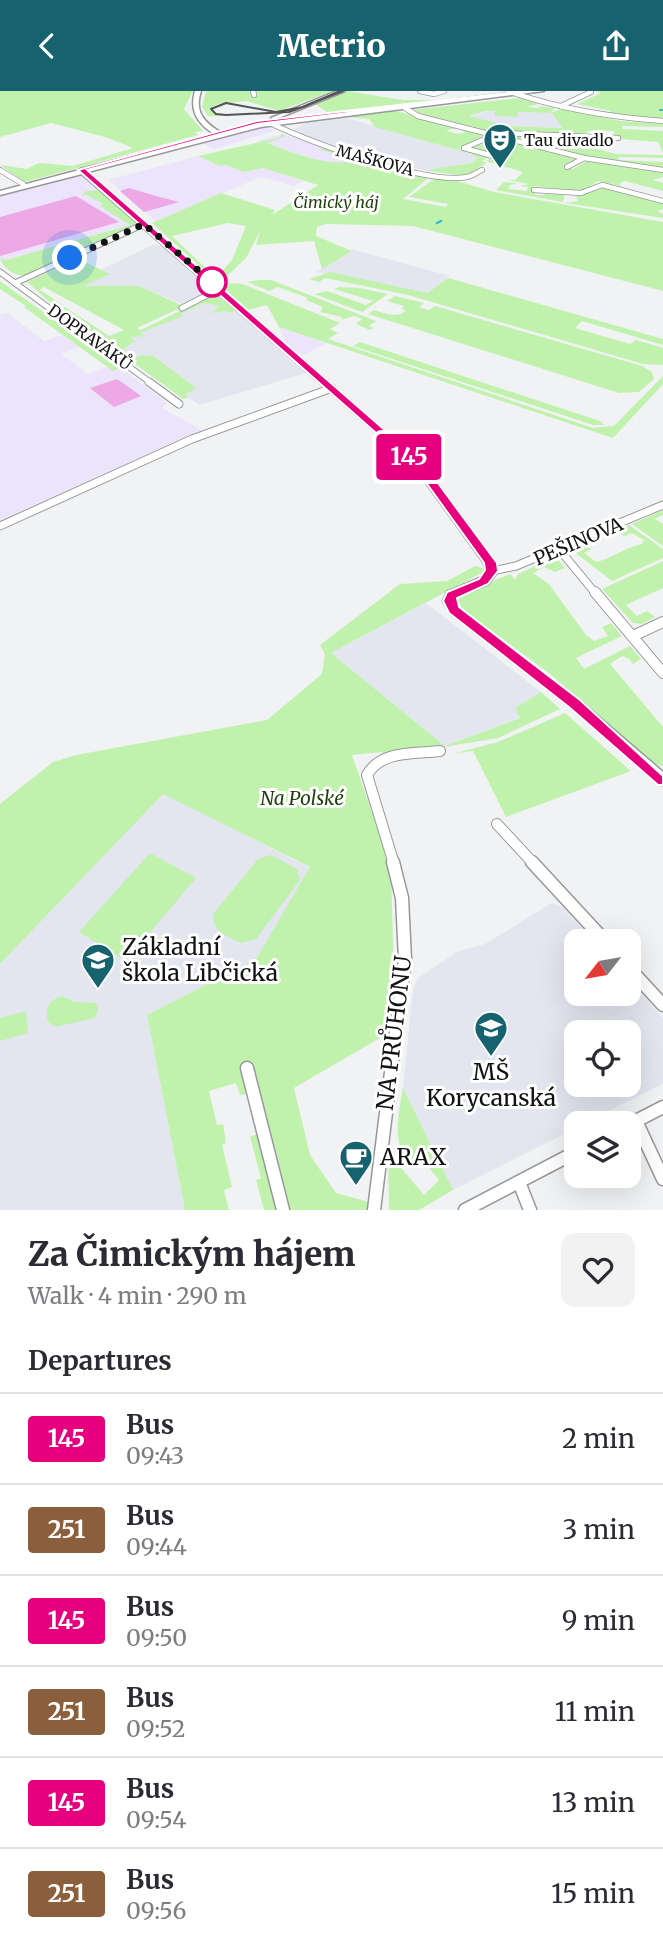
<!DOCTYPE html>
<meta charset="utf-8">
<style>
body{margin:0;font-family:Merriweather,serif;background:#f2f2f3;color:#2b2b33;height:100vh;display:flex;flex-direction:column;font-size:26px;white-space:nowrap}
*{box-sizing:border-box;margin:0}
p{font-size:23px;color:#7c7c81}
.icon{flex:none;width:38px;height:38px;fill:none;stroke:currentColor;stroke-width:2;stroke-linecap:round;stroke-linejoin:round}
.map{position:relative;height:1119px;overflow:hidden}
.details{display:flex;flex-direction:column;background:#fff;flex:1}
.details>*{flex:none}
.badge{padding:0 14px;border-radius:5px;font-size:24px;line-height:46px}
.needle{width:46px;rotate:239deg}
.fabs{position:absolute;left:564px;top:838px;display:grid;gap:14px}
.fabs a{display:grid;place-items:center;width:77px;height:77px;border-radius:14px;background:#fff;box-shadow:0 7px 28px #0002;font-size:35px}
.you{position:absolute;width:35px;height:35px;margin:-18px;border:5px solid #fff;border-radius:50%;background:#1a73e8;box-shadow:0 0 0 10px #1a73e833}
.map>.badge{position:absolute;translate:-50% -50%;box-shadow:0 0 0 4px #fff}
h2{padding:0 28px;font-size:26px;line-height:63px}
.round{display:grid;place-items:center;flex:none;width:74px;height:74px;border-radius:14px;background:#f2f2f3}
.summary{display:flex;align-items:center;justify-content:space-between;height:119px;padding:0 28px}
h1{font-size:33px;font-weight:800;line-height:52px}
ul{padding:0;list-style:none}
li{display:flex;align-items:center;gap:21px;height:91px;padding:0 28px;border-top:2px solid #e1e1e2}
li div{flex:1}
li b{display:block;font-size:26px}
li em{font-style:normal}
li .badge{min-width:77px;font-weight:700;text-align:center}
header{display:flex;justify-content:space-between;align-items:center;height:91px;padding:0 28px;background:#17626f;color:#fff;font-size:32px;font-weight:800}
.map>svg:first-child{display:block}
.commercial{fill:#ece4fa}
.built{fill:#e3e6ef;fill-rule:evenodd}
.green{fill:#c1f2ad;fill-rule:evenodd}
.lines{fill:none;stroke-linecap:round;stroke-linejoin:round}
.stream-far1{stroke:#37b6d3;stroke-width:2}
.stream{stroke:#37b6d3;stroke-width:2.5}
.building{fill:#eda8e6}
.street-far4-casing{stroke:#98989a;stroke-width:6}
.street-far3-casing{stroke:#98989a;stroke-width:7}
.street-far2-casing{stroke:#98989a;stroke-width:9}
.street-far1-casing{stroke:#98989a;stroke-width:12}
.street-casing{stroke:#98989a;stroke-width:15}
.secondary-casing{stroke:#98989a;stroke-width:3}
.street-far4{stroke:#fff;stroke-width:4.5}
.street-far3{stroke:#fff;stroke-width:5}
.street-far2{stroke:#fff;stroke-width:7}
.street-far1{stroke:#fff;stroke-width:10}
.street{stroke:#fff;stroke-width:12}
.secondary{fill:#fff;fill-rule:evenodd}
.tram{stroke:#535455;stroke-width:2}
.line{fill:#e6007e;stroke:#fff;stroke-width:2}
.walk{stroke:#111212;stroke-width:7;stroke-dasharray:0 12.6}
.stop-dot{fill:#fff;stroke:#e6007e;stroke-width:3.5}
.labels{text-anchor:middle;stroke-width:6;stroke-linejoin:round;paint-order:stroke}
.far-poi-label{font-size:16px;fill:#111212;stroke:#fff;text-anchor:start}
.far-street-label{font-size:16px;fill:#111212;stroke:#fff}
.far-park-label{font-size:16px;font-style:italic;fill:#1e3f0b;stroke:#fff}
.street-label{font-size:19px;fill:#111212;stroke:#fff}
.park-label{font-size:19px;font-style:italic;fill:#1e3f0b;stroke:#fff}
.near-poi-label{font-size:23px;fill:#111212;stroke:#fff;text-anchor:start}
.near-street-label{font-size:23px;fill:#111212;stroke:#fff}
</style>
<header><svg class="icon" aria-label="back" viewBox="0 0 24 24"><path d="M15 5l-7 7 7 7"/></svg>Metrio<svg class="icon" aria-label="share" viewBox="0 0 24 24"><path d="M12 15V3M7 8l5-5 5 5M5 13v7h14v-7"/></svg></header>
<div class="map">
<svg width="663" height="1119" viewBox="0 0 663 1119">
<rect width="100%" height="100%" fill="#f1f2f4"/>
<!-- commercial -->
<g class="commercial">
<path d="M262 36 277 39 214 58 201 52Z"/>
<path d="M282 43 356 66 355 69 343 73 320 70 257 50Z"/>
<path d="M198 65 220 75 226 74 244 81 263 77 304 90 293 95 261 86 156 130 108 89Z"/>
<path d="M73 85H84L93 91 131 133 48 158 6 169 0 168V104Z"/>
<path d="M7 222 44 250 62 244 79 256 61 263 88 283 107 276 113 280 121 277 167 312 162 317 201 339 0 429V224Z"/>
<path d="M279 236 326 252 302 265 285 251Z"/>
</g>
<!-- built -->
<g class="built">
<path d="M485 20 552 22 563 37 508 35 468 26Z"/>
<path d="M343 26 476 64 479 70 466 75 430 81 315 50 291 40 306 32Z"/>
<path d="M155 153 166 157 211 197 184 214 139 195H80L109 184 100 179Z"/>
<path d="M351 158 450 185 425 203 316 181 352 160Z"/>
<path d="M217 203 306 282 199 314 115 252Z"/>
<path d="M426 512 541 601 515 617 521 626 445 655 331 562Z"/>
<path d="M163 702 310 777 256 868 147 924 185 1119H0V873Z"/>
<path d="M552 812 562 816 593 850H576V903H628V889L663 927V993L584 1032H576V1037L453 1099 403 997 413 898 418 887 457 861 485 853ZM576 942H628V994H576Z"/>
</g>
<!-- green -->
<g class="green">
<path d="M0 0H193L184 18 203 40 195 41 198 44 25 91 0 74 27 78 39 72 73 75 133 57 105 46 51 32 0 46Z"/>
<path d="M206 0H249L254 5 258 4 256 0H333L279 20 247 10 218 13 209 19 224 25H208L202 16Z"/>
<path d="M347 0 403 9H435L327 21 315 13Z"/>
<path d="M596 0H663V29L610 23 611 20 577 13 601 2Z"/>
<path d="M520 7 539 13 526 16 541 17 537 15 555 17 550 22 561 18 621 30 663 33V36L622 35 623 38 663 40V62L658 51 620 48 614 45V40H588L587 42H576V45H571L572 52 616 63 663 64V67L618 66 619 69 663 71V77L579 65 427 26 411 19ZM485 20H495V25L518 26V21L552 22 562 37 508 35 469 25Z"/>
<path d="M397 20 459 37 446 39C452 42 459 44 465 41L460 38 484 44 459 58 489 66 482 70 487 72 465 85 429 80 427 79 472 72 478 67 472 63 375 36 369 28 346 26Z"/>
<path d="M282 43 286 45 267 52C288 60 332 78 354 69L353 67 320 59 325 57 358 68V69L431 85 403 108 446 116 448 113 409 106 434 88 454 89 494 101 663 131V200L413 135 326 133 317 136 316 145 352 160 322 178 314 150 256 154 260 140 246 167 226 186 223 179 232 169 246 135 228 132 172 145 211 182 217 181 220 184 212 186 152 132 221 102 275 119 272 124 318 94 263 77 244 81 226 74 220 75 198 65 282 46 280 44Z"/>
<path d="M498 47 577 68 563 74 573 78 587 70 663 82V86L653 89 663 92V100L624 90 619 93 624 96 598 90 583 100 533 95 535 104H544L546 101 565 102 563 111 496 99 504 91 517 92 510 94 508 98 527 100 528 96 520 95 529 93 508 89H515L523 81 486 70 497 63 471 57Z"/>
<path d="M602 97 663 112V118L657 120 663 123V127L565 112 578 110 575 102H589Z"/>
<path d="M102 99 136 129 135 133 27 184C15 186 4 178 0 168L6 169 130 134 100 115 103 113 87 104H81L87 100Z"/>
<path d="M78 168 110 183 83 195H139L181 214 180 217 137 237 141 239 214 203 236 219 230 222 226 220 211 222 220 215 204 212 180 223 183 225 140 242 145 245 130 246 135 250 123 258 130 263H122L61 220V217L65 216 109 245 124 239 44 196 40 199 63 214 54 215 27 191Z"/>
<path d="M330 181 427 202 448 187 663 248V254L582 230 575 237 630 253 636 249 660 256 663 257V274L643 273 408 204 325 187 319 191 309 188Z"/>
<path d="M259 189H271L376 230 369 235 374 237 370 239 356 233 362 228 354 225 341 229 342 226 320 221 323 216 306 209 308 207 278 196 269 200 247 191Z"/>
<path d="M0 190 121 277 113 280 24 216 26 215 0 198Z"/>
<path d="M226 192 243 193 340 232 330 238 338 242 328 248 593 337 614 335 663 285V293L613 347 279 236 267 214 248 219 222 196Z"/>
<path d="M339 196 360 197 388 203 362 221 314 203 327 200 366 214 373 210 334 198Z"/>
<path d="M395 205 424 212 419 216 429 219 435 215 642 275 652 281 654 288 639 301 619 302 368 223 374 219C386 223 396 227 406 220L402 218 404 215 387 210Z"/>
<path d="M360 251 600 330 604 334H593L353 255Z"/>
<path d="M141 264 153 265 195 296 196 298 185 303 189 307 183 308 131 270Z"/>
<path d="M663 419V424L655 428 663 433V455L632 433Z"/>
<path d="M629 434 663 458V467L612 490 573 460 585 453 591 458 584 462 596 471C614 467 623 457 642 453L644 449 632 442 624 445 616 440Z"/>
<path d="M549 469 559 470 565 477 555 481 544 476 533 482 549 493 586 544 594 550 608 545 602 536 611 532 622 545 576 567 584 578 630 555 641 568 633 573 629 568 622 565 610 573 663 636V675L651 672 550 583 462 518 458 507 460 504 510 483 515 489 518 483Z"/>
<path d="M663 470V497L626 514 637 525 647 520 655 526 642 533 633 532 602 498Z"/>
<path d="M475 475 487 479 331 562 445 655 520 627 515 617 541 601 560 618 498 647 384 666 382 661 352 664 391 776 394 893 384 931 385 944 294 997 310 1064 336 1102 369 1111 368 1119H264L256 1089 261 1087 250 1046 257 1043 247 1003 240 1004 236 992 209 1000 217 1034 223 1033 226 1052 222 1054 232 1096 224 1099 229 1119H185L147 924 256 868 310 776 163 703 0 873V713L53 671 76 664 267 629 322 583 325 563 320 554 400 493 447 490Z"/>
<path d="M565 622 631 680 506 726 473 660 452 663 498 651Z"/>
<path d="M150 762 196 787 126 870 79 841Z"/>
<path d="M271 764 297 778 300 789 256 848 241 852C227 845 212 841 213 823L258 768Z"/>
<path d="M62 905 75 911 96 912 98 919 95 927 55 936 48 931C44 917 49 909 62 905Z"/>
<path d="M26 920 28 942 0 950V927Z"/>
<path d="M403 997 453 1099 419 1119H389L388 1066 402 1078 424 1104 439 1089 418 1063 409 1071C391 1054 399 1019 403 997Z"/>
</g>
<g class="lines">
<!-- stream-far1 -->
<path class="stream-far1" d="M660 19H663"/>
<!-- stream -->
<path class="stream" d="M437 132 441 130"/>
</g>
<!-- building -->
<g class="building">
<path d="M129 97 156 105 179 111 144 121 120 100Z"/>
<path d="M76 105 119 131 0 165V126Z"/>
<path d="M117 288 133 299 141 305 114 316 90 297Z"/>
</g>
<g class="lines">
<defs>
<g id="street-far4">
<path d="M253 0 254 4"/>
<path d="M420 0 434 3 444 0"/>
<path d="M508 0C559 18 609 26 663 30"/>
<path d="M561 15 591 1"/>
<path d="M405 17 418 25 584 67 663 79"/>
<path d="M270 32C310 51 425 94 467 86 473 85 477 81 482 79"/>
<path d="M501 42 618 47"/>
<path d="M493 65 464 57 494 44"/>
<path d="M567 76 584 67"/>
<path d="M0 79 23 93"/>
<path d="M534 99 581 102 602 94 663 110"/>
</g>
<g id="street-far3">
<path d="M0 181 151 292"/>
<path d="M15 192 144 133"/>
<path d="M182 217 219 198"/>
</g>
<g id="street-far2">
<path d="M149 291 179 313"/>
<path d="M0 435 192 348 332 297"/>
<path d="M559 458 596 503"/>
<path d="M492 480 516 475 663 414"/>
</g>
<g id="street-far1">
<path d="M595 501 663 582"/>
<path d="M633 545 663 531"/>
<path d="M497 733 534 773"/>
<path d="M394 773 367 684C381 659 415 663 440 660"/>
</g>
<g id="street">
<path d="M532 771 605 850"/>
<path d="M628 876 663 914"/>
<path d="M247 977 283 1119"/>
<path d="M636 1030 663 1088"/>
<path d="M628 1034 663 1016"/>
<path d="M519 1091 530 1119"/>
<path d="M374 1119 405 868 402 807 393 771"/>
<path d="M465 1119 576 1061"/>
</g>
<g id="secondary">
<path d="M195 0H201C194 21 204 32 222 42L261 32 527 0H544L261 36 88 81 409 361 432 385 496 472 498 480 488 493 456 506 455 510 458 517 580 610 663 681V694L658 693 570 616 450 522 443 510 447 501 480 487 486 480 484 472 424 389 403 365 82 83 0 104V100L79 79 80 78 216 44C198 34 189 20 195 0Z"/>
<path d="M337 0H345L276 28 271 27Z"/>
</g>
</defs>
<!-- street-far4 casing -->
<use href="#street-far4" class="street-far4-casing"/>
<!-- street-far3 casing -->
<use href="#street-far3" class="street-far3-casing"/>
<!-- street-far2 casing -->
<use href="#street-far2" class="street-far2-casing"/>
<!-- street-far1 casing -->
<use href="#street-far1" class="street-far1-casing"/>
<!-- street casing -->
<use href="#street" class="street-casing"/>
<!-- secondary casing -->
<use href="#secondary" class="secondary-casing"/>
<!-- street-far4 -->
<use href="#street-far4" class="street-far4"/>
<!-- street-far3 -->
<use href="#street-far3" class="street-far3"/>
<!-- street-far2 -->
<use href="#street-far2" class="street-far2"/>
<!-- street-far1 -->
<use href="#street-far1" class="street-far1"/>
<!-- street -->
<use href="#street" class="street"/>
<!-- secondary -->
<use href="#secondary" class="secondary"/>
<!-- tram -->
<g class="tram">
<path d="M317 10 340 0"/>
<path d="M317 10 343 0"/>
<path d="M226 12 276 21 303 16 289 21 226 24 216 23 211 18Z"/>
<path d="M303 16 317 10"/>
<path d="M303 16 317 10"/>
</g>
</g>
<!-- line -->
<path class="line" d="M528 0 257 33 87 79 410 361 432 384 497 472 498 480 488 493 457 507 459 516 580 609 663 685V694H658L570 617 449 522 443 510 447 501 479 488 485 479 484 472 424 389 402 365 78 79 257 30 525 0Z"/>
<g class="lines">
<!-- walk -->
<path class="walk" d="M70 167 144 133 212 191"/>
</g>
<!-- icons -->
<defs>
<symbol id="theatre-pin" viewBox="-11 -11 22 30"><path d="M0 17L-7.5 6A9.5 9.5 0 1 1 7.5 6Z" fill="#17626f" stroke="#fff"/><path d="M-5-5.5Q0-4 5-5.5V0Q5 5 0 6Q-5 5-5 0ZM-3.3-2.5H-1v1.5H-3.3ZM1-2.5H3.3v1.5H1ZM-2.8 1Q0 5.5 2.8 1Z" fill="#fff"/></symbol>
<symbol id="school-pin" viewBox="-11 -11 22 30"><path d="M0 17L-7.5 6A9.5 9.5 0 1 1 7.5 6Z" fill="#17626f" stroke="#fff"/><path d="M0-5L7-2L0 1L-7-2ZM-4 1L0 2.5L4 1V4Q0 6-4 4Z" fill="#fff"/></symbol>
<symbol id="cafe-pin" viewBox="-11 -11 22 30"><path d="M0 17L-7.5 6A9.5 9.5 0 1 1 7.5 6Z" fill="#17626f" stroke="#fff"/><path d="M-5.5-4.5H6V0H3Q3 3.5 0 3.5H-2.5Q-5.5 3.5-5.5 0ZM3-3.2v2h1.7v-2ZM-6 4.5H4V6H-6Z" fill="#fff"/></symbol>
</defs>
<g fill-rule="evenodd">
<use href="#theatre-pin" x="481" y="30" width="38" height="52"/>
<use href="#school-pin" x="79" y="850" width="38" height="52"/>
<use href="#school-pin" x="472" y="918" width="38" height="52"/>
<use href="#cafe-pin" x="337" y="1047" width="38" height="52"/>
</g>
<!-- markers -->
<circle class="stop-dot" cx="212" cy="191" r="14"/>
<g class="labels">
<!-- far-poi labels -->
<g class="far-poi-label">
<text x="524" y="55">Tau divadlo</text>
</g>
<!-- far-street labels -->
<g class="far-street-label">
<text transform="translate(375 69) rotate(15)" y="6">MAŠKOVA</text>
<text transform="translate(90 246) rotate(36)" y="6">DOPRAVÁKŮ</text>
</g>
<!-- far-park labels -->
<g class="far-park-label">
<text x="336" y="117">Čimický háj</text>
</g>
<!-- street labels -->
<g class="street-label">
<text transform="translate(578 450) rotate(-23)" y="7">PEŠINOVA</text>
</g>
<!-- park labels -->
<g class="park-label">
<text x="302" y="714">Na Polské</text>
</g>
<!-- near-poi labels -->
<g class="near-poi-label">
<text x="122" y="864">Základní<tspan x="122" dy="26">škola Libčická</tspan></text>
<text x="491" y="989" text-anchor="middle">MŠ<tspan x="491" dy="26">Korycanská</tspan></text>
<text x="380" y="1074">ARAX</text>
</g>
<!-- near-street labels -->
<g class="near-street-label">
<text transform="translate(394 942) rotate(-83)" y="8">NA PRŮHONU</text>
</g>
</g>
</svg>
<div class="fabs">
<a><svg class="needle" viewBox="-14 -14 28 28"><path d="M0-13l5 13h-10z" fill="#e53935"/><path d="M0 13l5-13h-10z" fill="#7c7c81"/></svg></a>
<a><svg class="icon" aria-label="locate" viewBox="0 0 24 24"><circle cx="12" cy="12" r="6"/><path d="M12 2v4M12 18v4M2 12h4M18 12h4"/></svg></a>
<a><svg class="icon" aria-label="layers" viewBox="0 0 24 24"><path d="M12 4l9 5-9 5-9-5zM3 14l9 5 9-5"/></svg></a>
</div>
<div class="you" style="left:70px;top:167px"></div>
<b class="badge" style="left:409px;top:366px;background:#e6007e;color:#fff">145</b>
</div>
<section class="details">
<div class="summary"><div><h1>Za Čimickým hájem</h1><p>Walk · 4 min · 290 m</p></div><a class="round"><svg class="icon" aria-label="heart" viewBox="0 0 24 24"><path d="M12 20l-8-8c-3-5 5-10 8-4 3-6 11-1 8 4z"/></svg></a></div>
<h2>Departures</h2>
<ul>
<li><span class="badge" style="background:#e6007e;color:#fff">145</span><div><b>Bus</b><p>09:43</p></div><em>2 min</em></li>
<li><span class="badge" style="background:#8b5e3c;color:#fff">251</span><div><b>Bus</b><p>09:44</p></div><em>3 min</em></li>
<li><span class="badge" style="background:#e6007e;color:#fff">145</span><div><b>Bus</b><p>09:50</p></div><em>9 min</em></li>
<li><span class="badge" style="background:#8b5e3c;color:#fff">251</span><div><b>Bus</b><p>09:52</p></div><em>11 min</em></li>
<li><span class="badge" style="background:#e6007e;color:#fff">145</span><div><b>Bus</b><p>09:54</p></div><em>13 min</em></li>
<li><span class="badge" style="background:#8b5e3c;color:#fff">251</span><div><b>Bus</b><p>09:56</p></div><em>15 min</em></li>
</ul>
</section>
